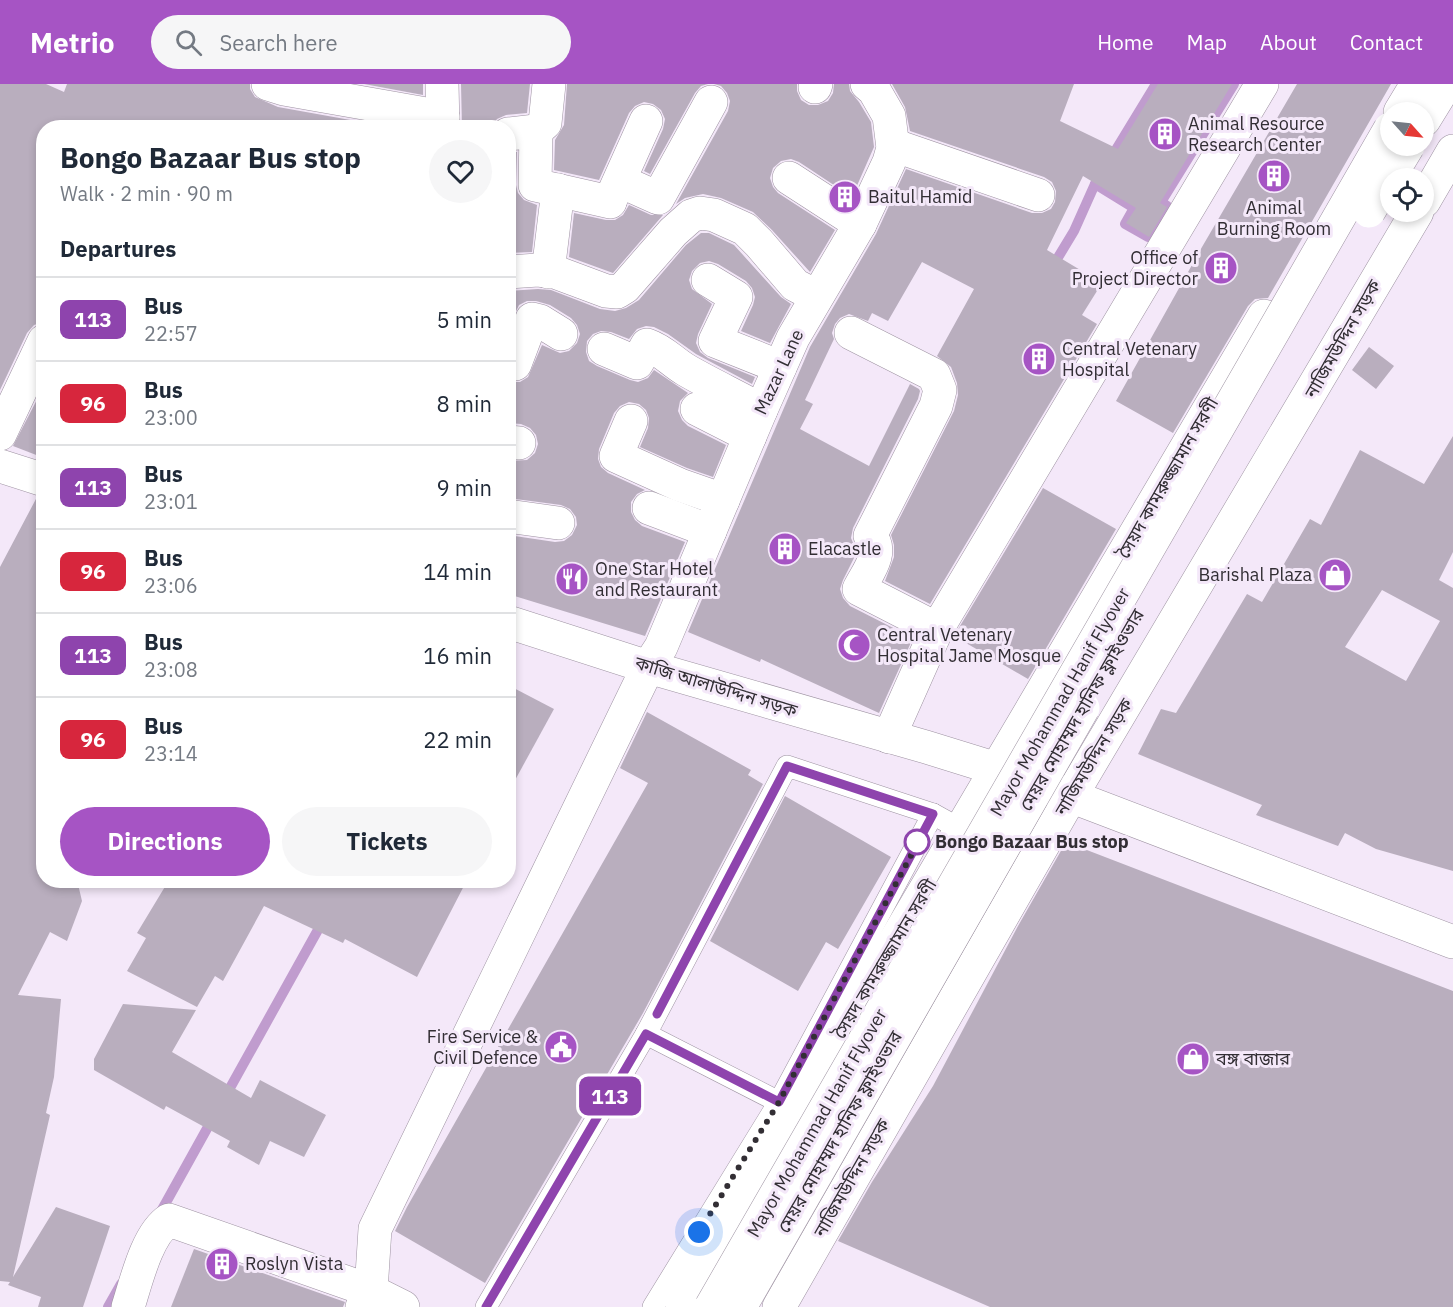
<!DOCTYPE html>
<meta charset="utf-8">
<style>
body{margin:0;font-family:"IBM Plex Sans","Noto Sans Bengali",sans-serif;background:#f6f6f7;color:#1f2937;height:100vh;display:flex;flex-direction:column;font-size:22px;white-space:nowrap}
*{box-sizing:border-box;margin:0}
p{font-size:20px;color:#747a83}
.icon{flex:none;width:33px;height:33px;fill:none;stroke:currentColor;stroke-width:2;stroke-linecap:round;stroke-linejoin:round}
.map{position:relative;flex:1;overflow:hidden}
.side{position:absolute;left:36px;top:36px;width:480px;height:768px;display:flex;flex-direction:column;background:#fff;border-radius:24px;box-shadow:0 3px 9px #0003}
.side>*{flex:none}
.badge{padding:0 12px;border-radius:9px;font-size:21px;line-height:39px}
.needle{width:39px;rotate:117deg}
.buttons{position:absolute;left:1380px;top:18px;display:grid;gap:12px}
.buttons a{display:grid;place-items:center;width:54px;height:54px;border-radius:50%;background:#fff;box-shadow:0 3px 9px #0003;font-size:30px}
.you{position:absolute;width:30px;height:30px;margin:-15px;border:4px solid #fff;border-radius:50%;background:#1a73e8;box-shadow:0 0 0 9px #1a73e833}
.map>.badge{position:absolute;translate:-50% -50%;box-shadow:0 0 0 3px #fff}
h2{padding:0 24px;font-size:22px;line-height:54px}
.round{display:grid;place-items:center;flex:none;width:63px;height:63px;border-radius:32px;background:#f6f6f7}
.overview{display:flex;align-items:center;justify-content:space-between;height:102px;padding:0 24px}
h1{font-size:28px;font-weight:800;line-height:45px}
.primary-button{display:flex;gap:12px;margin-top:auto;padding:12px 24px}
.primary-button a{flex:1;height:69px;border-radius:36px;background:#a654c4;color:#fff;font-size:24px;font-weight:800;line-height:69px;text-align:center}
.primary-button a+a{background:#f6f6f7;color:#1f2937}
ul{padding:0;list-style:none}
li{display:flex;align-items:center;gap:18px;height:84px;padding:0 24px;border-top:2px solid #e0e1e3}
li div{flex:1}
li b{display:block;font-size:22px}
li em{font-style:normal}
li .badge{min-width:66px;font-weight:700;text-align:center}
header{display:flex;align-items:center;gap:36px;box-sizing:border-box;height:84px;padding:0 30px;background:#a654c4;color:#fff}
header strong{font-size:28px}
nav{display:flex;gap:33px;margin-inline-start:auto;font-size:21px}
.search{width:420px;height:54px;background:#f6f6f7;display:flex;align-items:center;gap:15px;box-sizing:border-box;padding:0 21px;border-radius:33px;color:#747a83;font-size:22px}
.map>svg:first-child{display:block}
.lines{fill:none;stroke-linecap:round;stroke-linejoin:round}
.stream{stroke:#c09cce;stroke-width:10}
.building{fill:#b9aebe;fill-rule:evenodd}
.service-casing{stroke:#9e93a2;stroke-width:22}
.minor-casing{stroke:#9e93a2;stroke-width:34}
.tertiary-casing{stroke:#9e93a2;stroke-width:34}
.primary-casing{stroke:#9e93a2;stroke-width:34}
.motorway-casing{stroke:#9e93a2;stroke-width:34}
.service{stroke:#fff;stroke-width:21}
.minor{stroke:#fff;stroke-width:33}
.tertiary{stroke:#fff;stroke-width:33}
.primary{stroke:#fff;stroke-width:33}
.motorway{stroke:#fff;stroke-width:33}
.motorway-bridge-casing{stroke:#9e93a2;stroke-width:34;stroke-linecap:butt}
.motorway-bridge{stroke:#fff;stroke-width:33}
.line-casing{stroke:#fff;stroke-width:14}
.line{stroke:#8e44ad;stroke-width:9}
.walk{stroke:#322e34;stroke-width:6;stroke-dasharray:0 10.8}
.stop-dot{fill:#fff;stroke:#8e44ad;stroke-width:3}
.labels{text-anchor:middle;stroke-width:6;stroke-linejoin:round;paint-order:stroke}
.poi-label{font-size:18px;fill:#322e34;stroke:#f4e8f9;text-anchor:start}
.street-label{font-size:18px;fill:#322e34;stroke:#f4e8f9}
.stop-label{font-size:18px;font-weight:bold;fill:#322e34;stroke:#f4e8f9;text-anchor:start}
</style>
<header>
<strong>Metrio</strong>
<div class="search"><svg class="icon" aria-label="search" viewBox="0 0 24 24"><circle cx="10" cy="10" r="6"/><path d="M15 15l6 6"/></svg>Search here</div>
<nav><a>Home</a><a>Map</a><a>About</a><a>Contact</a></nav>
</header>
<div class="map">
<svg width="1453" height="1223" viewBox="0 0 1453 1223">
<rect width="100%" height="100%" fill="#f4e8f9"/>
<g class="lines">
<!-- stream -->
<g class="stream">
<path d="M1095 100 1134 124 1125 140 1148 153 1167 122 1161 118 1234 0"/>
<path d="M1051 185 1074 147 1095 100 1156 0"/>
<path d="M225 1013 324 835"/>
<path d="M159 1131 214 1032"/>
<path d="M108 1223 121 1200"/>
</g>
</g>
<!-- building -->
<g class="building">
<path d="M0 0H46L64 8 67 0H250V5L255 13 278 23 395 44H44V238L34 241 27 249 0 306Z"/>
<path d="M364 0H423V11Z"/>
<path d="M461 0H530L527 29 506 31 497 35 491 44H462Z"/>
<path d="M567 0H708L701 2 695 9 650 90 644 87 663 45 665 35 661 26 653 20 644 18 635 22 629 29 599 96 554 86 555 56 564 41Z"/>
<path d="M714 0H797V7L801 16 809 21H818L828 17 833 9 834 0H849L850 7 859 18 871 38 874 63 852 113 799 78 791 75 781 77 773 84 770 94 773 103 778 109 835 146 810 188 772 146 753 128 721 114 703 110 685 114 676 120 728 27 730 17 727 9 721 2Z"/>
<path d="M892 0H1074L1060 37 1118 65 1158 0H1232L1160 119 1167 123 1149 153 1126 139 1136 124 1083 92 1047 166 1102 199 1082 231 1097 240 930 520 885 497 894 473V461L891 451 954 327 958 311 957 299 951 283 937 272 974 205 922 178 888 237 872 229 868 237 849 230 840 234 835 240 832 249 834 255 805 316 813 320 800 345 869 382 910 300 919 305 920 307 918 315 853 444 851 454 857 468 843 496 840 505 843 514 850 522 913 554 879 629 761 575 760 578 688 548 810 263 876 150 906 85 1032 129H1042L1051 125 1055 118 1056 107 1052 98 1044 93 910 47 905 23Z"/>
<path d="M1297 0H1391L1268 214 1255 215 1248 222 1173 349 1116 317 1202 163Z"/>
<path d="M508 68H517L516 101 518 109 524 116 537 121 532 168 508 169Z"/>
<path d="M629 121 651 131H663L613 189 569 173 574 129 606 136H615L623 131Z"/>
<path d="M701 149H709L734 161 781 213 791 220 770 259 741 247 753 221 755 213 752 204 746 197 718 180 709 177 700 179 692 187 689 196 692 205 712 220 698 250 696 259 700 268 708 274 755 293 752 300 696 270 668 250 654 243 646 242 637 245 629 255 611 248 601 247 593 250 587 257 586 268 589 277 597 282 630 296 638 298 648 294 654 286 688 309 680 317 678 327 682 336 688 342 726 361 713 393 687 384 640 363 648 344 649 334 646 326 639 320 629 318 620 322 614 329 599 365 598 375 601 383 608 389 645 406 637 410 631 418V428L635 436 642 442 685 458 645 552 508 510V451L555 458 564 457 572 451 577 441 576 433 570 425 561 421 508 414V377L527 376 535 369 538 360 536 351 530 344 521 340 508 339V298H520L528 293 542 261 560 269 569 267 577 259 580 250 577 241 571 234 550 221 536 217H527L519 221 508 244V207L538 205 551 206 600 225 615 227 626 224 639 216 686 161Z"/>
<path d="M1369 263 1394 282 1376 305 1352 286Z"/>
<path d="M44 302V374L13 362Z"/>
<path d="M1453 352V468L1439 496 1453 504V787L1376 765 1345 749 1338 762 1256 731 1262 721 1138 670 1161 625 1176 629 1247 510 1262 518 1310 435 1321 441 1360 366 1424 400ZM1382 506 1440 537 1406 597 1345 563Z"/>
<path d="M1043 404 1116 445 1028 595 954 552Z"/>
<path d="M37 413 44 414V796H77L82 817 67 857 50 848 18 911 61 915 54 993 46 1029 50 1031 13 1193 56 1123 110 1142 83 1223H38L41 1213 8 1201 10 1198 0 1197V483Z"/>
<path d="M508 601 554 625 508 709Z"/>
<path d="M647 628 751 686 748 691 763 700 643 929 485 1199 395 1147 407 1123 648 699 620 684Z"/>
<path d="M785 712 891 773 838 865 826 858 798 907 710 857Z"/>
<path d="M1066 758 1453 907V1223H990L838 1157 872 1098 933 1002 1018 842Z"/>
<path d="M169 796H467L417 893 345 855 343 859 264 822 223 897 215 892 197 923 127 887 146 854 137 849Z"/>
<path d="M123 920 196 926 172 968 251 1014 260 996 326 1031 304 1073 270 1057 259 1081 227 1063 230 1057 166 1022 164 1026 94 986V975Z"/>
<path d="M194 1165 345 1218 343 1223H171Z"/>
</g>
<g class="lines">
<defs>
<g id="service">
<path d="M646 950 779 1018 789 1024"/>
<path d="M486 1223 646 950 787 682 933 730 962 746"/>
<path d="M653 1223 779 1018 933 730"/>
</g>
<g id="minor">
<path d="M268 0 284 5 443 33"/>
<path d="M442 0 443 44"/>
<path d="M815 3 816 0"/>
<path d="M536 47 545 39 549 0"/>
<path d="M508 50 536 47 535 101 610 118"/>
<path d="M893 61 1038 111"/>
<path d="M789 94 860 140"/>
<path d="M620 97 658 114 711 18"/>
<path d="M610 117 646 37"/>
<path d="M508 188 538 186 555 188 606 207 617 208 625 203 673 148 691 132 700 129 714 131 745 145 759 159 795 201 816 212"/>
<path d="M548 188 558 106"/>
<path d="M708 196 736 213 715 257 780 283"/>
<path d="M851 249 934 291 940 306 936 322 870 452C885 468 867 489 859 505L937 545"/>
<path d="M604 265 637 279 647 261C664 267 671 277 686 286 710 300 736 312 761 326"/>
<path d="M508 279 515 280 532 235 540 237 561 250"/>
<path d="M697 325 750 352"/>
<path d="M631 337 616 372 680 401 723 416"/>
<path d="M0 350 44 257"/>
<path d="M508 358 519 359"/>
<path d="M649 424 710 447"/>
<path d="M508 432 558 439"/>
<path d="M889 653 937 545 1262 0"/>
<path d="M128 1223C136 1198 147 1150 169 1136L371 1207 403 1223"/>
<path d="M362 1223 371 1207 375 1145 648 583 661 563 761 326 793 254 860 140 889 78 893 64 889 32 874 6 867 0"/>
</g>
<g id="tertiary">
<path d="M0 382 44 396"/>
<path d="M508 538 648 583 926 663 997 685"/>
</g>
<g id="primary">
<path d="M1424 117 1453 67"/>
<path d="M1052 705 1453 858"/>
<path d="M682 1223 794 1028 1264 232"/>
<path d="M779 1223 1071 712 1417 128"/>
</g>
<g id="motorway">
<path d="M1400 28 1417 0"/>
<path d="M1424 36 1446 0"/>
</g>
</defs>
<!-- service casing -->
<use href="#service" class="service-casing"/>
<!-- minor casing -->
<use href="#minor" class="minor-casing"/>
<!-- tertiary casing -->
<use href="#tertiary" class="tertiary-casing"/>
<!-- primary casing -->
<use href="#primary" class="primary-casing"/>
<!-- motorway casing -->
<use href="#motorway" class="motorway-casing"/>
<!-- service -->
<use href="#service" class="service"/>
<!-- minor -->
<use href="#minor" class="minor"/>
<!-- tertiary -->
<use href="#tertiary" class="tertiary"/>
<!-- primary -->
<use href="#primary" class="primary"/>
<!-- motorway -->
<use href="#motorway" class="motorway"/>
<defs>
<g id="motorway-bridge">
<path d="M1369 127 1408 62"/>
<path d="M711 1223 1390 45"/>
<path d="M740 1223 1083 624"/>
</g>
</defs>
<!-- motorway-bridge casing -->
<use href="#motorway-bridge" class="motorway-bridge-casing"/>
<!-- motorway-bridge -->
<use href="#motorway-bridge" class="motorway-bridge"/>
</g>
<g class="lines">
<defs>
<path id="line" d="M486 1223 646 950 779 1018 933 730 787 682 657 930"/>
</defs>
<!-- line casing -->
<use href="#line" class="line-casing"/>
<!-- line -->
<use href="#line" class="line"/>
<!-- walk -->
<path class="walk" d="M699 1148 779 1018 922 751 917 758"/>
</g>
<!-- icons -->
<defs>
<symbol id="building-disc" viewBox="-11 -11 22 22"><circle r="9.5" fill="#a654c4" stroke="#f4e8f9"/><path d="M-4-6H4V6H1V3H-1V6H-4ZM-2.5-4.3h1.7v1.8h-1.7ZM.8-4.3h1.7v1.8H.8ZM-2.5-1h1.7V.8h-1.7ZM.8-1h1.7V.8H.8Z" fill="#fff"/></symbol>
<symbol id="shop-disc" viewBox="-11 -11 22 22"><circle r="9.5" fill="#a654c4" stroke="#f4e8f9"/><path d="M-5-2.5h2.3a2.7 3.5 0 0 1 5.4 0H5L5.5 6h-11ZM-1.5-2.5h3a1.5 2.3 0 0 0-3 0Z" fill="#fff"/></symbol>
<symbol id="restaurant-disc" viewBox="-11 -11 22 22"><circle r="9.5" fill="#a654c4" stroke="#f4e8f9"/><path d="M-5-6h1v4h1v-4h1v4h1v-4h1v5L-1.5 .5V6h-2V.5L-5-1ZM5-6V6H3V1.5H1.5Q1.5-4 5-6Z" fill="#fff"/></symbol>
<symbol id="mosque-disc" viewBox="-11 -11 22 22"><circle r="9.5" fill="#a654c4" stroke="#f4e8f9"/><path d="M3.5-4.9A6 6 0 1 0 3.5 4.9A5 5 0 1 1 3.5-4.9Z" fill="#fff"/></symbol>
<symbol id="civic-disc" viewBox="-11 -11 22 22"><circle r="9.5" fill="#a654c4" stroke="#f4e8f9"/><path d="M-.6-6.5H3V-4.5H.6V-3L4-1V1h2V6H-6V1h2V-1L-.6-3ZM-1.2 2.5V6h2.4V2.5Z" fill="#fff"/></symbol>
</defs>
<g fill-rule="evenodd">
<use href="#building-disc" x="1146" y="31" width="38" height="38"/>
<use href="#building-disc" x="1255" y="73" width="38" height="38"/>
<use href="#building-disc" x="826" y="94" width="38" height="38"/>
<use href="#building-disc" x="1202" y="165" width="38" height="38"/>
<use href="#building-disc" x="1020" y="256" width="38" height="38"/>
<use href="#building-disc" x="766" y="446" width="38" height="38"/>
<use href="#shop-disc" x="1316" y="472" width="38" height="38"/>
<use href="#restaurant-disc" x="553" y="476" width="38" height="38"/>
<use href="#mosque-disc" x="835" y="542" width="38" height="38"/>
<use href="#civic-disc" x="542" y="944" width="38" height="38"/>
<use href="#shop-disc" x="1174" y="956" width="38" height="38"/>
<use href="#building-disc" x="203" y="1161" width="38" height="38"/>
</g>
<!-- markers -->
<circle class="stop-dot" cx="917" cy="758" r="12"/>
<g class="labels">
<!-- poi labels -->
<g class="poi-label">
<text x="1188" y="46">Animal Resource<tspan x="1188" dy="21">Research Center</tspan></text>
<text x="868" y="119">Baitul Hamid</text>
<text x="1274" y="130" text-anchor="middle">Animal<tspan x="1274" dy="21">Burning Room</tspan></text>
<text x="1198" y="180" text-anchor="end">Office of<tspan x="1198" dy="21">Project Director</tspan></text>
<text x="1062" y="271">Central Vetenary<tspan x="1062" dy="21">Hospital</tspan></text>
<text x="808" y="471">Elacastle</text>
<text x="595" y="491">One Star Hotel<tspan x="595" dy="21">and Restaurant</tspan></text>
<text x="1312" y="497" text-anchor="end">Barishal Plaza</text>
<text x="877" y="557">Central Vetenary<tspan x="877" dy="21">Hospital Jame Mosque</tspan></text>
<text x="538" y="959" text-anchor="end">Fire Service &amp;<tspan x="538" dy="21">Civil Defence</tspan></text>
<text x="1216" y="981">বঙ্গ বাজার</text>
<text x="245" y="1186">Roslyn Vista</text>
</g>
<!-- street labels -->
<g class="street-label">
<text transform="translate(1343 255) rotate(-60)" y="6">নাজিমউদ্দিন সড়ক</text>
<text transform="translate(779 288) rotate(-65)" y="6">Mazar Lane</text>
<text transform="translate(1168 394) rotate(-60)" y="6">সৈয়দ কামরুজ্জামান সরণী</text>
<text transform="translate(716 603) rotate(17)" y="6">কাজি আলাউদ্দিন সড়ক</text>
<text transform="translate(1060 618) rotate(-60)" y="6">Mayor Mohammad Hanif Flyover</text>
<text transform="translate(1082 626) rotate(-60)" y="6">মেয়র মোহাম্মদ হানিফ ফ্লাইওভার</text>
<text transform="translate(1094 673) rotate(-59)" y="6">নাজিমউদ্দিন সড়ক</text>
<text transform="translate(885 875) rotate(-59)" y="6">সৈয়দ কামরুজ্জামান সরণী</text>
<text transform="translate(817 1039) rotate(-60)" y="6">Mayor Mohammad Hanif Flyover</text>
<text transform="translate(840 1048) rotate(-60)" y="6">মেয়র মোহাম্মদ হানিফ ফ্লাইওভার</text>
<text transform="translate(852 1094) rotate(-60)" y="6">নাজিমউদ্দিন সড়ক</text>
</g>
<!-- stop labels -->
<g class="stop-label">
<text x="935" y="764">Bongo Bazaar Bus stop</text>
</g>
</g>
</svg>
<div class="buttons">
<a><svg class="needle" viewBox="-14 -14 28 28"><path d="M0-13l5 13h-10z" fill="#e53935"/><path d="M0 13l5-13h-10z" fill="#747a83"/></svg></a>
<a><svg class="icon" aria-label="locate" viewBox="0 0 24 24"><circle cx="12" cy="12" r="6"/><path d="M12 2v4M12 18v4M2 12h4M18 12h4"/></svg></a>
</div>
<div class="you" style="left:699px;top:1148px"></div>
<b class="badge" style="left:610px;top:1012px;background:#8e44ad;color:#fff">113</b>
<section class="side">
<div class="overview"><div><h1>Bongo Bazaar Bus stop</h1><p>Walk · 2 min · 90 m</p></div><a class="round"><svg class="icon" aria-label="heart" viewBox="0 0 24 24"><path d="M12 20l-8-8c-3-5 5-10 8-4 3-6 11-1 8 4z"/></svg></a></div>
<h2>Departures</h2>
<ul>
<li><span class="badge" style="background:#8e44ad;color:#fff">113</span><div><b>Bus</b><p>22:57</p></div><em>5 min</em></li>
<li><span class="badge" style="background:#d7263d;color:#fff">96</span><div><b>Bus</b><p>23:00</p></div><em>8 min</em></li>
<li><span class="badge" style="background:#8e44ad;color:#fff">113</span><div><b>Bus</b><p>23:01</p></div><em>9 min</em></li>
<li><span class="badge" style="background:#d7263d;color:#fff">96</span><div><b>Bus</b><p>23:06</p></div><em>14 min</em></li>
<li><span class="badge" style="background:#8e44ad;color:#fff">113</span><div><b>Bus</b><p>23:08</p></div><em>16 min</em></li>
<li><span class="badge" style="background:#d7263d;color:#fff">96</span><div><b>Bus</b><p>23:14</p></div><em>22 min</em></li>
</ul>
<div class="primary-button"><a>Directions</a><a>Tickets</a></div>
</section>
</div>
